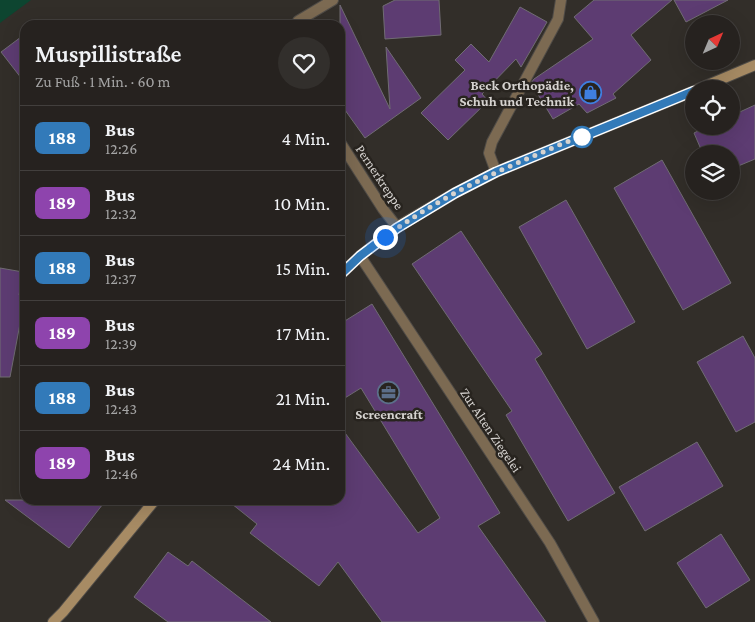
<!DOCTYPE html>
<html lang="de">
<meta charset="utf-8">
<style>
body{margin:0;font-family:"Crimson Pro",serif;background:#322f2c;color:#f1f3f6;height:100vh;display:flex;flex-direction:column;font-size:19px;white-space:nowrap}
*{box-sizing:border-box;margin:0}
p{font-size:16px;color:#a4a4a4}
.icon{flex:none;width:28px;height:28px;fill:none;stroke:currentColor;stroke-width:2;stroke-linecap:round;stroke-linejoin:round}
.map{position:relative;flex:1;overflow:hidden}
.drawer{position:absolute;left:20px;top:20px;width:325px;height:485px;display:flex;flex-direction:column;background:#26221f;border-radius:15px;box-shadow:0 5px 20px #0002,0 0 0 1px #423f3d}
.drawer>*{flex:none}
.badge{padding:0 10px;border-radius:8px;font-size:18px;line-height:32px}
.needle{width:32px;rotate:44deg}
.tools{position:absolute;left:685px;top:15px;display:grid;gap:10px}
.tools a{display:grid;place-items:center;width:55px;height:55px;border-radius:50%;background:#26221f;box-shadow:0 5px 20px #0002,0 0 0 1px #423f3d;font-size:25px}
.you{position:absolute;width:25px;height:25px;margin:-12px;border:4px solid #fff;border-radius:50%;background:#1a73e8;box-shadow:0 0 0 8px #1a73e833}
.map>.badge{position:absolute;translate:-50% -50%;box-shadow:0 0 0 2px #fff}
.round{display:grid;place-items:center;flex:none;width:52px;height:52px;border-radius:26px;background:#322f2c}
.summary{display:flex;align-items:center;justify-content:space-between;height:85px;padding:0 15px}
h1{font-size:24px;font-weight:600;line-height:38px}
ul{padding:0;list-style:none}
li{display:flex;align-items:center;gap:15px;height:65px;padding:0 15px;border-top:1px solid #423f3d}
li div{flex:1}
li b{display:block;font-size:19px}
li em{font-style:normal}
li .badge{min-width:55px;font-weight:700;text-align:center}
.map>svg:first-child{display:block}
.green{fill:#0d4530}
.building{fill:#5d3c72;stroke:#706c73}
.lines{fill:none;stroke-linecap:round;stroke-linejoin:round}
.street-casing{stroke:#504c47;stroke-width:12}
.secondary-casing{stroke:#504c47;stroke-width:12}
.street{stroke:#7c6a52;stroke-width:10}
.secondary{stroke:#a78b64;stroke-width:10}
.line-casing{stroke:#fff;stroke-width:11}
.line{stroke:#327ab9;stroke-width:8}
.walk{stroke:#d6d3d0;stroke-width:5;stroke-dasharray:0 9}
.stop-dot{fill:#fff;stroke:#327ab9;stroke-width:2.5}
.labels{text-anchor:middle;stroke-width:5;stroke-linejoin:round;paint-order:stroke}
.poi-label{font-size:14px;font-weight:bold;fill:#d6d3d0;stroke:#28241f;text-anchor:end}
.street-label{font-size:14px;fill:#d6d3d0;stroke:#28241f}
</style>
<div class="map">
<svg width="755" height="622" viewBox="0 0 755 622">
<rect width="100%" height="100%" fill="#322e29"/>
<!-- green -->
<path class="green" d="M0 0H31L0 23Z"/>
<!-- building -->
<g class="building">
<path d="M395 0H439L441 35 385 39 383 6Z"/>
<path d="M594 0H672L631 35 651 60 613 94 616 98 587 113 579 104 553 119 531 83 534 79 593 39 574 17Z"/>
<path d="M674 0H728L686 22Z"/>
<path d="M340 5 390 109 386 47 421 98 365 138 340 103Z"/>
<path d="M520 7 547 22 521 67 516 59 482 94 488 101 448 140 421 113 465 70 455 60 471 44 489 62Z"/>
<path d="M25 34V83L1 52Z"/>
<path d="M755 105V159L731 169V154H703L694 133 708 126H731V116Z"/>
<path d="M662 160 731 283 683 310 614 188Z"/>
<path d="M566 200 635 322 587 349 519 227Z"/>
<path d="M461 231 542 354 535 359 615 493 568 521 506 415 512 411 412 264Z"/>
<path d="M0 268 23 272 19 295 25 297 10 377H0Z"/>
<path d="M372 304 500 513 478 526 546 622H382L338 562 319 586 250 533 257 524 227 500H340V426L418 533 440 518 361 388 340 401V324Z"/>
<path d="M743 336 755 358V422L736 432 697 362Z"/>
<path d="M697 442 723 486 645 531 619 487Z"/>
<path d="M5 500H106L69 548Z"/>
<path d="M721 534 750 580 706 608 677 563Z"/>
<path d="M168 552 188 566 192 561 271 622H168L134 597Z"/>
</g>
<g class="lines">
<defs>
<g id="street">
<path d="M298 21 333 0"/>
<path d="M340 142 383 209 397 227"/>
<path d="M496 172 489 153 492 142 558 19 561 0"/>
<path d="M360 256 550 543 594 622"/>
</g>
<g id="secondary">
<path d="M698 89 755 65"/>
<path d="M340 275 360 256 397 227 455 193 496 172 694 91"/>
<path d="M53 622 63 612 155 500"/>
</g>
</defs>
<!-- street casing -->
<use href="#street" class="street-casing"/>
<!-- secondary casing -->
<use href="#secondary" class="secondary-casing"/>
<!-- street -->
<use href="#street" class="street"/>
<!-- secondary -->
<use href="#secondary" class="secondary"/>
</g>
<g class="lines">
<defs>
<path id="line" d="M340 275 360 256 397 228 455 193 496 172 694 91"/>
</defs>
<!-- line casing -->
<use href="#line" class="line-casing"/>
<!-- line -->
<use href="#line" class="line"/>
<!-- walk -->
<path class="walk" d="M385 237C431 203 483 177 536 155 551 149 566 141 582 137"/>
</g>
<!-- icons -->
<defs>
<symbol id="shop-ring" viewBox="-11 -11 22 22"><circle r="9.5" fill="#28241f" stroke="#3f7fe0" stroke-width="1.5"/><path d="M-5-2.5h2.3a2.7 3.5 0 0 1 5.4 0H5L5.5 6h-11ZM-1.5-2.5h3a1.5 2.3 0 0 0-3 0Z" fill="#3f7fe0"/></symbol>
<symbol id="office-ring" viewBox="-11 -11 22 22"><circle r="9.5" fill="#28241f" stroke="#5c6f8a" stroke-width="1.5"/><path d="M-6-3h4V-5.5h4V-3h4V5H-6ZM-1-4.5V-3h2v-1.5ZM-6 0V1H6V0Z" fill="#5c6f8a"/></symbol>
</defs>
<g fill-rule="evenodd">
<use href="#shop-ring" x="578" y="80" width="25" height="25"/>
<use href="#office-ring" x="376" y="380" width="25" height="25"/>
</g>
<!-- markers -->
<circle class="stop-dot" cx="582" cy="137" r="10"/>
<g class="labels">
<!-- poi labels -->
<g class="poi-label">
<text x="574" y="90">Beck Orthopädie,<tspan x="574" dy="16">Schuh und Technik</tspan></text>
<text x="389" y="419" text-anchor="middle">Screencraft</text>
</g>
<!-- street labels -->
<g class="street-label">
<text transform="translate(380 177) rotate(56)" y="5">Pernerkreppe</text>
<text transform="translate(491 430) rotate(56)" y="5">Zur Alten Ziegelei</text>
</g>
</g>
</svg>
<div class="tools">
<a><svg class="needle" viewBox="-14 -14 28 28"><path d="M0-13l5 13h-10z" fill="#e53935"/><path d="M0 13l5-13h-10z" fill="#a4a4a4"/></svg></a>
<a><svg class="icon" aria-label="locate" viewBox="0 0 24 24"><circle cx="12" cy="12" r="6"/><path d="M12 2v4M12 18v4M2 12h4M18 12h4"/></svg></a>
<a><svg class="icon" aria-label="layers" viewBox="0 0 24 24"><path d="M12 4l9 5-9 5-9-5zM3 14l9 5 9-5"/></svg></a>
</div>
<div class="you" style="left:385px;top:237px"></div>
<section class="drawer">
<div class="summary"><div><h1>Muspillistraße</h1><p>Zu Fuß · 1 Min. · 60 m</p></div><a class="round"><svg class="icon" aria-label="heart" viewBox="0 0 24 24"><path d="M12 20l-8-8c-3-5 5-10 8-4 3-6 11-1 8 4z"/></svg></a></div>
<ul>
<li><span class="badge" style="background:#327ab9;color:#fff">188</span><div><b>Bus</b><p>12:26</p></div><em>4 Min.</em></li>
<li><span class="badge" style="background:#8e44ad;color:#fff">189</span><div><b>Bus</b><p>12:32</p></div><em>10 Min.</em></li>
<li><span class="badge" style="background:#327ab9;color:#fff">188</span><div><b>Bus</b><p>12:37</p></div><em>15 Min.</em></li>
<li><span class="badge" style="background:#8e44ad;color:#fff">189</span><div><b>Bus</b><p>12:39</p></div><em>17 Min.</em></li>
<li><span class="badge" style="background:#327ab9;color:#fff">188</span><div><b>Bus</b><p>12:43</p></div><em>21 Min.</em></li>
<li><span class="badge" style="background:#8e44ad;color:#fff">189</span><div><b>Bus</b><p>12:46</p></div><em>24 Min.</em></li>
</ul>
</section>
</div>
